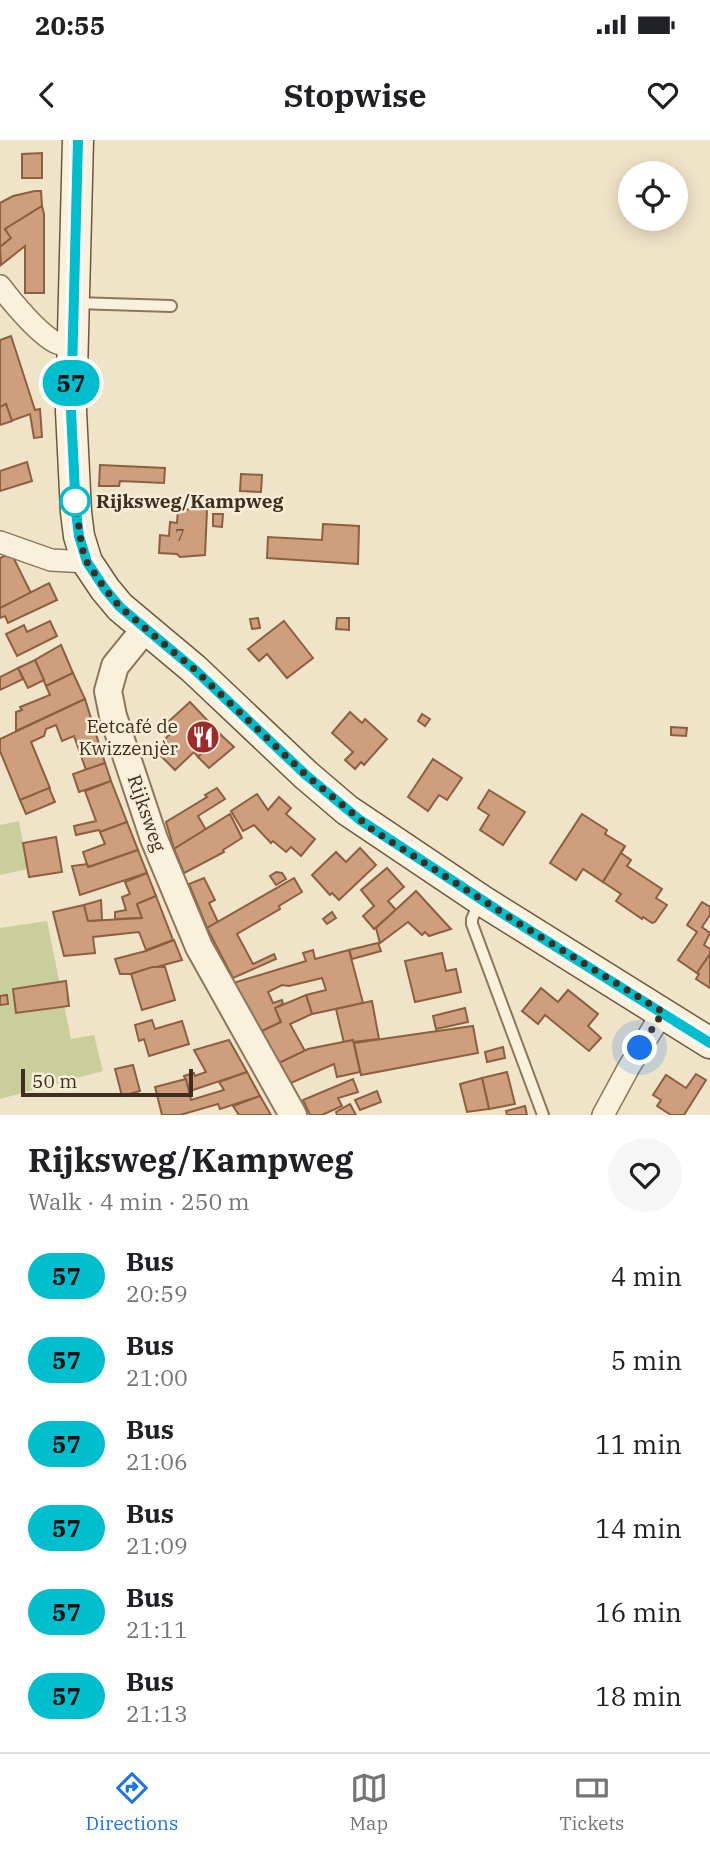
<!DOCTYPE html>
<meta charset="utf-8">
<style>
body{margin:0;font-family:"IBM Plex Serif",serif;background:#f6f6f6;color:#202124;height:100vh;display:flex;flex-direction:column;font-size:26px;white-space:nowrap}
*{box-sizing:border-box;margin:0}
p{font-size:23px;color:#757577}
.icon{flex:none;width:38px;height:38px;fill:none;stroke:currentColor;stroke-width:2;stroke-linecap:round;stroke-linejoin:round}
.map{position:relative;height:975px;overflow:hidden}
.side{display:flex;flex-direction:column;background:#fff;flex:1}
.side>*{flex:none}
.badge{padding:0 14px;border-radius:23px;font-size:24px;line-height:46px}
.tools{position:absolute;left:618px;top:21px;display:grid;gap:14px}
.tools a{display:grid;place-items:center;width:70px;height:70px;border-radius:50%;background:#fff;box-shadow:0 4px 18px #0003;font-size:35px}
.scale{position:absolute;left:21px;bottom:18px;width:172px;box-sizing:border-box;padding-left:7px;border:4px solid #3d2e20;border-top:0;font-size:19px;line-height:24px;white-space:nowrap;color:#3d2e20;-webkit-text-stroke:5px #f7eed8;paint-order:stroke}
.you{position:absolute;width:35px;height:35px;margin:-18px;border:5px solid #fff;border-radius:50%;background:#1a73e8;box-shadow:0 0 0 10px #1a73e833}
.map>.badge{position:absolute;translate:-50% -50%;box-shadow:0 0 0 4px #fff}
.round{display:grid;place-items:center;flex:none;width:74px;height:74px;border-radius:37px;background:#f6f6f6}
.head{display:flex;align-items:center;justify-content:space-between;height:119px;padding:0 28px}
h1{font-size:33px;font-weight:700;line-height:52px}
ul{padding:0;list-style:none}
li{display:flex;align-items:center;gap:21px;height:84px;padding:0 28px}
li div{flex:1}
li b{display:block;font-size:26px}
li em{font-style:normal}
li .badge{min-width:77px;font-weight:700;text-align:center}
.status{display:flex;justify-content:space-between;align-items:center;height:49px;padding:0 35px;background:#fff;direction:ltr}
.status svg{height:19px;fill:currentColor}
header{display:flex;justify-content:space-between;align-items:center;height:91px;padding:0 28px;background:#fff;font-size:32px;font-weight:700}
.tab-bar{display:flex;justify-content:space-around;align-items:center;height:98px;border-top:2px solid #e0e0e0;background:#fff;font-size:19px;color:#757577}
.tab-bar a{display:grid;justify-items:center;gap:4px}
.tab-bar .selected{color:#1a73e8}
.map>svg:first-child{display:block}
.green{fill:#c9cf9b}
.building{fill:#cf9f7d;stroke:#8d5f41;stroke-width:2}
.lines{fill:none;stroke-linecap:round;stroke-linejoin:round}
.service-casing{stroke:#8d765c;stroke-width:14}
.minor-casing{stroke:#8d765c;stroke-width:24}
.tertiary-casing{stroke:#8d765c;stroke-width:30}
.secondary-casing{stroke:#6f573f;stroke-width:33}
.service{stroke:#faf1dc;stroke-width:10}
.minor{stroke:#faf1dc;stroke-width:21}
.tertiary{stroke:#faf1dc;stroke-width:26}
.secondary{stroke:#faf1dc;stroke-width:30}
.line-casing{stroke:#fff;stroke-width:16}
.line{stroke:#00becd;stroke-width:10}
.walk{stroke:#3d2e20;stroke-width:7;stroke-dasharray:0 12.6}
.stop-dot{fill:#fff;stroke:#00becd;stroke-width:3.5}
.labels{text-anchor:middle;stroke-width:5;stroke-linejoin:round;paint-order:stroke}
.number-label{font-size:16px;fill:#624a37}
.stop-label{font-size:19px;font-weight:bold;fill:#3d2e20;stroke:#f7eed8;text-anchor:start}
.poi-label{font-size:19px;fill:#3d2e20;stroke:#f7eed8;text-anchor:end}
.street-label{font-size:19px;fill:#3d2e20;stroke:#f7eed8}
</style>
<div class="status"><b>20:55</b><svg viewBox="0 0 49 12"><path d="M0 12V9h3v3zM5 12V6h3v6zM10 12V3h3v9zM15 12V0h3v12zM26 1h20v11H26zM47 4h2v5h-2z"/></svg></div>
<header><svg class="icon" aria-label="back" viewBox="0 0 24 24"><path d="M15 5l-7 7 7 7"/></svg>Stopwise<svg class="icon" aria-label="heart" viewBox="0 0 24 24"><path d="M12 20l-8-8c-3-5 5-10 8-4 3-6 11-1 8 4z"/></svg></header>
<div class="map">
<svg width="710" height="975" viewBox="0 0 710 975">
<rect width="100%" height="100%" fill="#f0e4c8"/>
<!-- green -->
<g class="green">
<path d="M19 681 28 729 0 735V685Z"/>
<path d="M47 781 71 899 94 895 103 931 0 959V788Z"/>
</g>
<!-- building -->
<g class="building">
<path d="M42 13V38H22V14Z"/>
<path d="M35 51H41L42 66 5 89 11 98 0 107V63L13 56Z"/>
<path d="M42 66 44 74V153H25V106L1 125 0 107 11 98 5 89Z"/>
<path d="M11 196 35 270 40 269 42 297 34 298 30 274 11 281 6 264 0 267V200Z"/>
<path d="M6 264 12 281 0 285V267Z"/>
<path d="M27 322 32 341 0 351V331Z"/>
<path d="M100 325 165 328 164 343 120 341 119 346H99Z"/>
<path d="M241 334 262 335 261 352 240 351Z"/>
<path d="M178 369 207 370 205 415 180 417 177 414 159 413 160 395 169 396 170 382 177 383Z"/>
<path d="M213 374H223L222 387 213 386Z"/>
<path d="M323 384 359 386 358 424 267 418 268 397 322 400Z"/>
<path d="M11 413 31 453 0 468V418Z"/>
<path d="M49 443 57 460 8 483 5 476 0 478V468Z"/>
<path d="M258 478 260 488 252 489 250 479Z"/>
<path d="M337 478H349V490L336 489Z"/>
<path d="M50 481 57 496 17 516 6 494 24 485 27 492Z"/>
<path d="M284 481 313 518 287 538 267 514 259 521 248 509Z"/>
<path d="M61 505 73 533 46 546 35 520Z"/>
<path d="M35 520 44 540 28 548 18 528Z"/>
<path d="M18 528 23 539 0 550V537Z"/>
<path d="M73 533 85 559 16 591V572L22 570 20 567 50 555 46 546Z"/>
<path d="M85 559 105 623 86 630 74 596 62 601 56 585 46 589 44 596 31 602 50 648 20 660 0 611V599Z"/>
<path d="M190 562 221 595 198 617 194 612 175 630 161 616 169 608 162 602 175 589 168 582Z"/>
<path d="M350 572 362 583 365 579 387 599 364 625 361 622 355 629 345 620 353 612 332 593Z"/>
<path d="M422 574 430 579 425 586 418 581Z"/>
<path d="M671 587 687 588 686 596 671 595Z"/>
<path d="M221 595 234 607 209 628 198 617Z"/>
<path d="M433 619 462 638 447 660 439 655 428 671 408 657Z"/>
<path d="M105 623 111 641 79 652 73 634Z"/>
<path d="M111 641 127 682 100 692 99 690 76 695 74 686 96 681 85 651Z"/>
<path d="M49 648 55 662 26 674 20 660Z"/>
<path d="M217 648 225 659 198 676 206 690 174 709 166 682 207 657 205 655Z"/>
<path d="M489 650 525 672 503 705 480 690 489 675 478 668Z"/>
<path d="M257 654 268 670 279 657 291 668 286 674 315 699 301 716 291 707 286 712 273 701 271 703 254 685 243 691 231 671Z"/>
<path d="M230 674 242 698 223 710 224 712 184 733 174 709Z"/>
<path d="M582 674 607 690 605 694 625 706 603 742 583 729 576 740 550 723Z"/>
<path d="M127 682 138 710 88 727 83 712 105 704 100 692Z"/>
<path d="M56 697 62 732 29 737 23 703Z"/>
<path d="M625 706 621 713 631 720 627 726 662 749 656 758 667 765 655 782 652 783 643 777 642 779 616 761 621 754 603 742Z"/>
<path d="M360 708 376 725 339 760 332 753 330 755 312 735 336 712 346 722Z"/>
<path d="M138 710 147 733 80 755 72 726 87 724 88 727 92 726Z"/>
<path d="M387 728 404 747 388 761 396 770 374 789 363 776 374 766 361 750Z"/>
<path d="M276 732 282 733 286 739 276 745 270 736Z"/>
<path d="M147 733 156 756 137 764 142 778 115 779V772L126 770 122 757 130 754 125 742Z"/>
<path d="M204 738 215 760 209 763 218 782 207 788 189 744Z"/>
<path d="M294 738 302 752 279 766 280 769 237 794 253 824 274 814 276 819 233 838 207 788Z"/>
<path d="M416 751 451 789 429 796 425 792 422 795 408 782 380 803 376 788Z"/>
<path d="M156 756 173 800 146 810 139 792 93 797 95 813 64 816 53 772 84 765 88 781 142 778 137 764Z"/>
<path d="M101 760 102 780 88 781 84 765Z"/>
<path d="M702 762 710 767V775L702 787 710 793 704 805 710 809V814L697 833 678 820 697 792 687 785Z"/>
<path d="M332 772 336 778 327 784 323 779Z"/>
<path d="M174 800 182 820 131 834H120L115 819 146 811Z"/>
<path d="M378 803 381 811 352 819 349 810Z"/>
<path d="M313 810 315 819 349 810 363 863 312 874 306 855 326 850 322 838 289 846 282 845 268 852 273 863 282 860 283 864 275 868 281 882 260 892 233 843 306 821 303 813Z"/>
<path d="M442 813 446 831 456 829 461 852 415 862 405 821Z"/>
<path d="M710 814V848L696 839 699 834 697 833Z"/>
<path d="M152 827H165L175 860 142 870 131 834Z"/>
<path d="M66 841 69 866 16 873 13 849Z"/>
<path d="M541 848 558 862 568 850 598 874 588 886 601 898 589 911 545 875 538 884 522 871Z"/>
<path d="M7 855 8 864 0 865V856Z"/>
<path d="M306 855 312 874 290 884 305 911 279 923 260 892 281 882 275 868Z"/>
<path d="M372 861 379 899 344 903 336 869Z"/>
<path d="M465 868 468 882 436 889 433 876Z"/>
<path d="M152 880 155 889 182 881 189 904 149 916 144 899 139 901 135 885Z"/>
<path d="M473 886 478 913 361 935 354 903Z"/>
<path d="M229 900 247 932 190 951 184 936 194 933 195 936 206 932 194 910Z"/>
<path d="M353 900 360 932 337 937 334 924 291 943 279 923 308 909Z"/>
<path d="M503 907 505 918 487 922 485 912Z"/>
<path d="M133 925 140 951 122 956 115 929Z"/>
<path d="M247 932 260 956 220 969 218 964 180 975H162L155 947 186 939 191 960 224 950 219 942Z"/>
<path d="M507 932 515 964 489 969 482 938Z"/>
<path d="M696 934 706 940 684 975H671L657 966 661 960 653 955 666 935 686 948Z"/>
<path d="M482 938 489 969 467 972 460 944Z"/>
<path d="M353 939 358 952 338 958 342 966 322 975H310L303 960Z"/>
<path d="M377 951 381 962 360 970 355 960Z"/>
<path d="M260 956 271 975H239L233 966Z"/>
<path d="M350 964 356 975H337L336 972Z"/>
<path d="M525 966 527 975H507L506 971Z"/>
</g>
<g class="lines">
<defs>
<g id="service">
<path d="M76 163 171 166"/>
<path d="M480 761 472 779V784L543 975"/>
</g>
<g id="minor">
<path d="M0 146C12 162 38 193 55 202 60 205 67 204 72 205"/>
<path d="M0 402 51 420 87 422"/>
<path d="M603 975 629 927 663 872"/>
</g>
<path id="tertiary" d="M145 489 115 526 108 551 113 576 154 699 199 807 293 975"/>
<path id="secondary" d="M78 0 71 271 76 372 79 396 87 422 105 449 120 467 194 529 306 635 347 670 481 760 710 903"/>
</defs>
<!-- service casing -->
<use href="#service" class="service-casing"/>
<!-- minor casing -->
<use href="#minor" class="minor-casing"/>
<!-- tertiary casing -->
<use href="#tertiary" class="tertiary-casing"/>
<!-- secondary casing -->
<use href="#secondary" class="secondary-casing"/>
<!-- service -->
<use href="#service" class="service"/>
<!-- minor -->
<use href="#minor" class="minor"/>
<!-- tertiary -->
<use href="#tertiary" class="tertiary"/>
<!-- secondary -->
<use href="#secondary" class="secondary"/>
</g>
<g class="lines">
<defs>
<path id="line" d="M78 0 71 271 76 372 79 396 87 422 105 449 120 467 194 529 306 635 360 680 502 773 710 903"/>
</defs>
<!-- line casing -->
<use href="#line" class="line-casing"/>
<!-- line -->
<use href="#line" class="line"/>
<!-- walk -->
<path class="walk" d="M75 361 82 408 87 422 105 449 120 467 194 529 306 635 373 690 523 786 663 872 640 908"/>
</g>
<!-- icons -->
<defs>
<symbol id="restaurant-disc" viewBox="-11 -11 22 22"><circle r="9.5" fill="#9e2a2b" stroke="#f7eed8"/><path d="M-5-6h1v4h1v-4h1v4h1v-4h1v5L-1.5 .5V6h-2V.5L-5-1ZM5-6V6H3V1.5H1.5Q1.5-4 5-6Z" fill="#fff"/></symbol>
</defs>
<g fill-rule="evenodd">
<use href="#restaurant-disc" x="184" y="578" width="38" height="38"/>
</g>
<!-- markers -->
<circle class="stop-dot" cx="75" cy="361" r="14"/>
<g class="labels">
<!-- number labels -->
<g class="number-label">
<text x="180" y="401">7</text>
</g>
<!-- stop labels -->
<g class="stop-label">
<text x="96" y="368">Rijksweg/Kampweg</text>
</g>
<!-- poi labels -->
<g class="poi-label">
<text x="178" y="593">Eetcafé de<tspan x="178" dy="22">Kwizzenjèr</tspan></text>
</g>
<!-- street labels -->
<g class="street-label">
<text transform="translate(147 673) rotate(71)" y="7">Rijksweg</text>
</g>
</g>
</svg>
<div class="tools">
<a><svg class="icon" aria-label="locate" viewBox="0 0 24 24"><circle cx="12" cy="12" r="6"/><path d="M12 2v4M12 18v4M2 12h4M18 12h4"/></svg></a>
</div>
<div class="scale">50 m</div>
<div class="you" style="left:640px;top:908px"></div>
<b class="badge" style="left:71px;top:243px;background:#00becd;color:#111">57</b>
</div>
<section class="side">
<div class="head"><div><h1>Rijksweg/Kampweg</h1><p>Walk · 4 min · 250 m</p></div><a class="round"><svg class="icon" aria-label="heart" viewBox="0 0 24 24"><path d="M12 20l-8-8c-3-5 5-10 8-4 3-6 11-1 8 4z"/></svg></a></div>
<ul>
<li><span class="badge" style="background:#00becd;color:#111">57</span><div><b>Bus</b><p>20:59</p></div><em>4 min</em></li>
<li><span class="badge" style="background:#00becd;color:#111">57</span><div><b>Bus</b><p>21:00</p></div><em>5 min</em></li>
<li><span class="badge" style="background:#00becd;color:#111">57</span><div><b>Bus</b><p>21:06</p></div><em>11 min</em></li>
<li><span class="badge" style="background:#00becd;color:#111">57</span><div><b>Bus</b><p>21:09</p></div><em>14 min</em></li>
<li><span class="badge" style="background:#00becd;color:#111">57</span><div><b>Bus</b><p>21:11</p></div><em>16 min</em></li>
<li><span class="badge" style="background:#00becd;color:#111">57</span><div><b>Bus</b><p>21:13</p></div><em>18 min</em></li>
</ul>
</section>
<nav class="tab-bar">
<a class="selected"><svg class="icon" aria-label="directions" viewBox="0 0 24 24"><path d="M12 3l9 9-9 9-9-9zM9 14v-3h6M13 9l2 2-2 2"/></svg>Directions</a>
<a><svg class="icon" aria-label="map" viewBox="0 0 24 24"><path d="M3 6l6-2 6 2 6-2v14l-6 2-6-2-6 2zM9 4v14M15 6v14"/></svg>Map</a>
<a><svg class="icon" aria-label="tickets" viewBox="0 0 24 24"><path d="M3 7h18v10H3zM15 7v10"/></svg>Tickets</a>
</nav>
